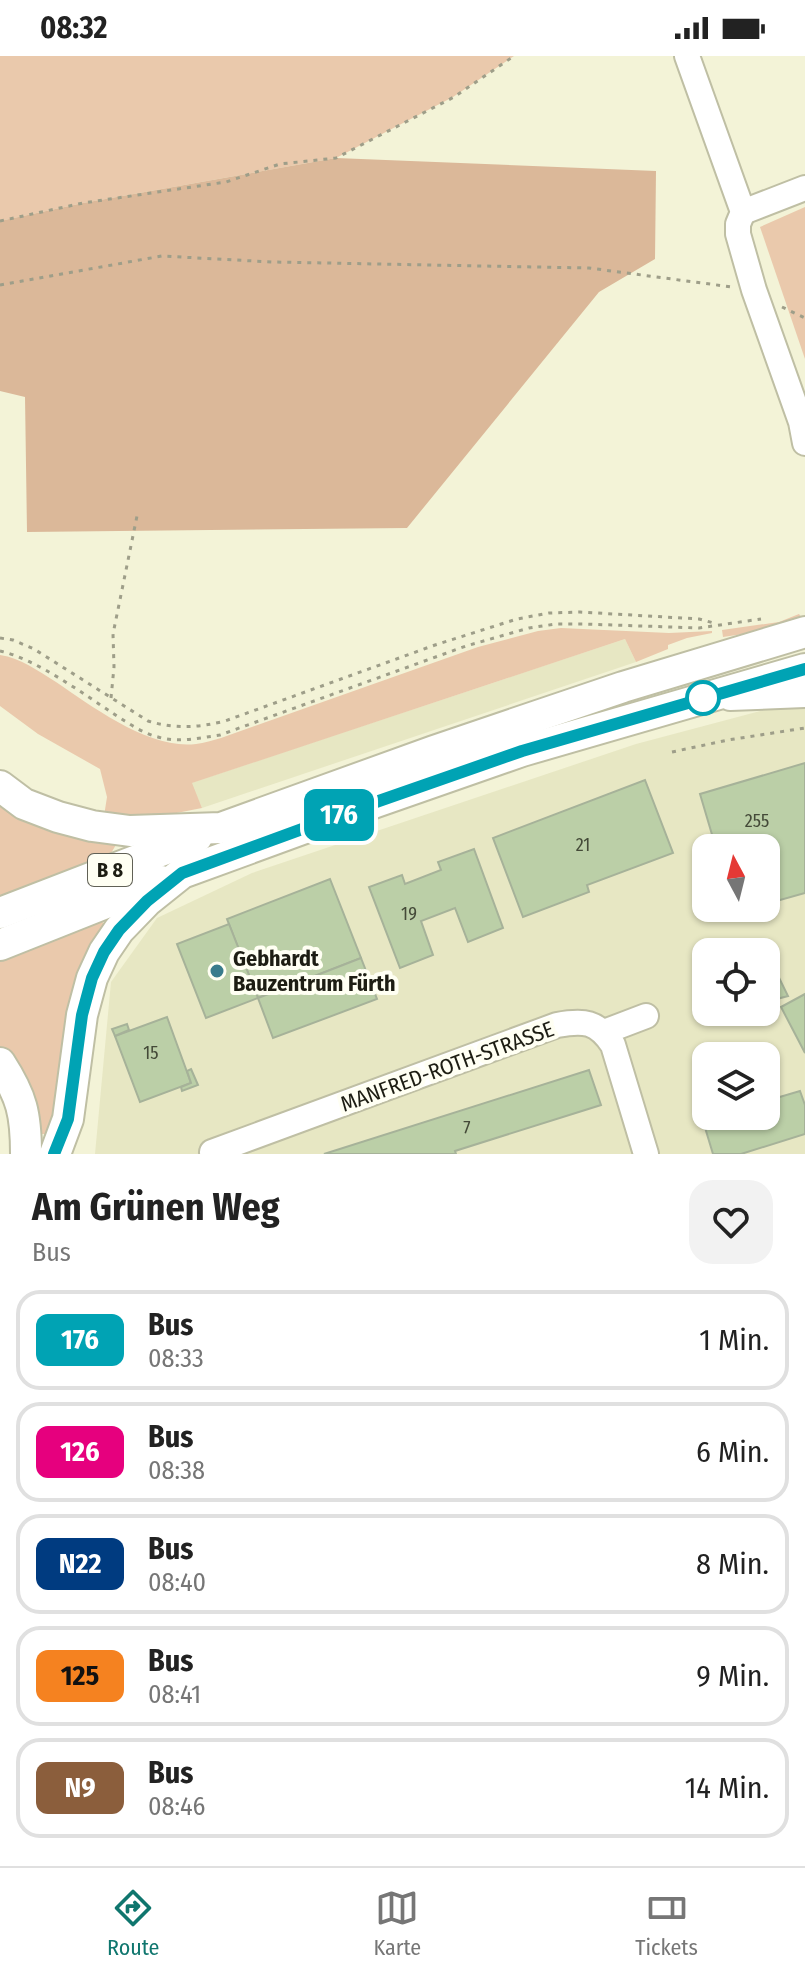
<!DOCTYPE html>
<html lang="de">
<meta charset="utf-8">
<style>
body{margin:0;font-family:"Fira Sans Condensed",sans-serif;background:#f2f2f2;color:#222;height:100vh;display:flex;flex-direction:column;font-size:30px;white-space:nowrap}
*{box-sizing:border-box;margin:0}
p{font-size:26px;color:#767676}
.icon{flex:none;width:44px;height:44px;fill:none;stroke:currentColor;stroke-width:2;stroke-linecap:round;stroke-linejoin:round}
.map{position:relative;height:1098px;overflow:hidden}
.side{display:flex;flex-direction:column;background:#fff;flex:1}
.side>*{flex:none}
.badge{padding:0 16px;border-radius:12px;font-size:28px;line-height:52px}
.needle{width:52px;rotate:353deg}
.buttons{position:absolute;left:692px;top:778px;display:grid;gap:16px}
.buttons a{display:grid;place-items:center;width:88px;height:88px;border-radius:16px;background:#fff;box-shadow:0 2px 6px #0004;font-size:40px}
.map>.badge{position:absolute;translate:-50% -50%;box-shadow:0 0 0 4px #fff}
.round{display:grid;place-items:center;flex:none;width:84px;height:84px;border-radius:24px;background:#f2f2f2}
.overview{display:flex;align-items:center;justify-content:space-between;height:136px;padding:0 32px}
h1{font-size:38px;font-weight:700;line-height:60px}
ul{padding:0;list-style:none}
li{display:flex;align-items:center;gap:24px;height:100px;margin:0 16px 12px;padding:0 16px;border:4px solid #e0e0e0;border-radius:24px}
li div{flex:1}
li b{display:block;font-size:30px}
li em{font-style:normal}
li .badge{min-width:88px;font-weight:700;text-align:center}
.status{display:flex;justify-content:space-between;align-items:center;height:56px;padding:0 40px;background:#fff;direction:ltr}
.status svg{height:22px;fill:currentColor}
.dock{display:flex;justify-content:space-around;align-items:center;height:112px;border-top:2px solid #e0e0e0;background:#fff;font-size:22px;color:#767676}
.dock a{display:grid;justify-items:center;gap:4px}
.dock .on{color:#0f766e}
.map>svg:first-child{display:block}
.built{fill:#e7e7c3;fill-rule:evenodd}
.green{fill:#eac9ac}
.forest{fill:#dbb899}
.building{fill:#bbcfa7;stroke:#a6b299;stroke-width:2}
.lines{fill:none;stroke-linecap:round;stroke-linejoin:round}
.minor-casing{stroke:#bfbfa4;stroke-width:28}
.major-casing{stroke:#bfbfa4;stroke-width:34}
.path{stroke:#9e9e89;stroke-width:3;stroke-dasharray:4 6;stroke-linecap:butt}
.minor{stroke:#fff;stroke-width:24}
.major{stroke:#fff;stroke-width:30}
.line-casing{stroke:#fff;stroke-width:18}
.line{stroke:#00a3b4;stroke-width:12}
.stop-dot{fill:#fff;stroke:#00a3b4;stroke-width:4}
.poi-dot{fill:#397c8c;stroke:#fffff3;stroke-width:3}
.labels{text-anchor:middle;stroke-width:8;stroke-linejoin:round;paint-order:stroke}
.number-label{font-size:18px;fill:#444a38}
.shield{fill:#fffff3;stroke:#616156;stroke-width:2}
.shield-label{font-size:20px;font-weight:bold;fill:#1d1d13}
.poi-label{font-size:22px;font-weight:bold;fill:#1d1d13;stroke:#fffff3;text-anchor:start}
.street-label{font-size:22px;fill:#1d1d13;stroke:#fffff3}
</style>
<div class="status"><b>08:32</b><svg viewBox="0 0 49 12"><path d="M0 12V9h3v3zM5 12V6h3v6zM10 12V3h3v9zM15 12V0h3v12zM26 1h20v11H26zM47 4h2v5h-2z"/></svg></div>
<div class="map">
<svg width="805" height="1098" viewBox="0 0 805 1098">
<rect width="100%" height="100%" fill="#f3f3d7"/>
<!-- built -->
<g class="built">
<path d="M625 583 636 606 202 752 191 727Z"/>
<path d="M805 643V1098H95L111 926 157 862 252 817 636 688ZM706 792H766V852H706ZM706 896H766V956H706ZM706 1000H766V1060H706Z"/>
</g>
<!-- green -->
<g class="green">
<path d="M0 0H514L453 41 336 102 83 147 0 165Z"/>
<path d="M805 151V303L760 171Z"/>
<path d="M799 558 802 562 763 575 723 581 722 574 779 566Z"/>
<path d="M561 572 669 577 712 575V577L687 582 668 589V593L636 606 625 583 192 727 202 752 151 762 104 760 107 741 100 713 38 678 0 650V599C21 602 38 615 56 626 93 651 150 694 196 688 204 687 213 684 221 682L478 591 538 575Z"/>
<path d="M0 739 117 787 110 799 0 844Z"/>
<path d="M102 864 104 870 52 1071 45 1078H41L34 1069 0 992V901Z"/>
</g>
<!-- forest -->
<path class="forest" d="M336 102 656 115 655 203 599 236 407 472 27 476 25 341 0 335V165L83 147Z"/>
<!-- building -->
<g class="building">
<path d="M805 707V837L766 848V792H716L700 738Z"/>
<path d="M645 724 673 797 587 829 589 836 523 861 493 782Z"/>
<path d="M474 793 503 872 468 886 455 852 421 865 433 899 400 912 369 831 402 819 405 828 441 814 438 806Z"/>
<path d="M330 823 361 902 258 942 227 863Z"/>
<path d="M229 868 258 942 206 962 177 888Z"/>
<path d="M766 895 788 940 773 944 766 930Z"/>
<path d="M361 902 377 943 273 982 258 942Z"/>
<path d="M805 938V997L781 951Z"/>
<path d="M167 961 191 1027 140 1046 115 980Z"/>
<path d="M127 968 129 974 115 980 112 973Z"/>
<path d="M191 1013 198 1029 182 1035 181 1031 191 1027 187 1015Z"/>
<path d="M589 1014 601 1049 455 1095 456 1098H324Z"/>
<path d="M800 1035 805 1049V1078L741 1098H713L703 1065 720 1060H766V1045Z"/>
</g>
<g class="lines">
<defs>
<g id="minor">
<path d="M687 0 743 156 738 168V178L754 234 801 366 805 387"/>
<path d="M743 156 805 132"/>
<path d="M730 642 805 639"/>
<path d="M604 976 646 960"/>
<path d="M212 1096 557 969C584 964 597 965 613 989L646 1098"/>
</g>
<g id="major">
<path d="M0 730 24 748 58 761 92 770 130 775 221 772 434 695 623 631 805 576"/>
<path d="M0 857 197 781"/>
<path d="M0 889 161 825"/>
<path d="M0 1007C22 1041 26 1058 26 1098"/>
<path d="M55 1098 68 1063 82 959 92 922 104 896 119 874 147 845 182 817 376 746 522 695 805 613"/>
</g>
</defs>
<!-- minor casing -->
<use href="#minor" class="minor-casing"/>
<!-- major casing -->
<use href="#major" class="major-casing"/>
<!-- path -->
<g class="path">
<path d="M0 165 83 147 226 126 280 108 336 102 454 41 514 0"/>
<path d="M0 229 162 200 272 206 589 212 732 231"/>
<path d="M782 251 805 262"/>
<path d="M0 582 13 584 34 593 148 665C175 673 197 672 225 665L435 589 517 563 549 557 580 556 699 563 714 567"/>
<path d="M0 595C36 603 82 637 114 658 128 667 142 677 158 681 178 687 199 682 220 679L466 590 529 572 556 568H584L699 572 761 563"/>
<path d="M111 642 114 611 113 578 137 460"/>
<path d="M672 696 728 684 805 672"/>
</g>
<!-- minor -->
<use href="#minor" class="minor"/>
<!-- major -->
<use href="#major" class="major"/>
</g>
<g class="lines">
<defs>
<path id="line" d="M54 1098 68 1063 82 959 92 922 104 896 119 874 147 845 182 817 376 746 522 695 805 613"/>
</defs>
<!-- line casing -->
<use href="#line" class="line-casing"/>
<!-- line -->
<use href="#line" class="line"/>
</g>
<!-- markers -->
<circle class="stop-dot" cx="703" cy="642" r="16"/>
<circle class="poi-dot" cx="217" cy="915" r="8"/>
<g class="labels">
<!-- number labels -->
<g class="number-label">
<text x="757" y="771">255</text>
<text x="583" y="795">21</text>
<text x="409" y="864">19</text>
<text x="151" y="1003">15</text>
<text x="467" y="1078">7</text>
</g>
<!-- shield labels -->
<rect class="shield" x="88" y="798" width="44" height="32" rx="6"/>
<g class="shield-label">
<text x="110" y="821">B 8</text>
</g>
<!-- poi labels -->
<g class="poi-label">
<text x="233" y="910">Gebhardt<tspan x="233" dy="25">Bauzentrum Fürth</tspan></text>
</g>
<!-- street labels -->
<g class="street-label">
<text transform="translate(447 1010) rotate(-20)" y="8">MANFRED-ROTH-STRASSE</text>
</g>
</g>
</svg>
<div class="buttons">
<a><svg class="needle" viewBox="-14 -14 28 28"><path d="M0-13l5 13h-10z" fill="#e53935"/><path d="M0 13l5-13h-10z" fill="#767676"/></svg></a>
<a><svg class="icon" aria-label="locate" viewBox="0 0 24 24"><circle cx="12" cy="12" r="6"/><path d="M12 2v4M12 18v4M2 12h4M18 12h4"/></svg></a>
<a><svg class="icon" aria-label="layers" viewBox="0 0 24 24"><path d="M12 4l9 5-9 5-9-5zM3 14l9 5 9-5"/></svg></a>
</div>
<b class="badge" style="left:339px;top:759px;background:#00a3b4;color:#fff">176</b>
</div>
<section class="side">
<div class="overview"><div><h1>Am Grünen Weg</h1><p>Bus</p></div><a class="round"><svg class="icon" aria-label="heart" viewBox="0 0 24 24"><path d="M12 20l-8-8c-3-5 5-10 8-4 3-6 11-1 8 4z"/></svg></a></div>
<ul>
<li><span class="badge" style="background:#00a3b4;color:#fff">176</span><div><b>Bus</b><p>08:33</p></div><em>1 Min.</em></li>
<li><span class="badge" style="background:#e6007e;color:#fff">126</span><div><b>Bus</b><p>08:38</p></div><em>6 Min.</em></li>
<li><span class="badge" style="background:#003b80;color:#fff">N22</span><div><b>Bus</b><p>08:40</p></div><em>8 Min.</em></li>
<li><span class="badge" style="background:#f58220;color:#111">125</span><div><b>Bus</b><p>08:41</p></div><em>9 Min.</em></li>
<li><span class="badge" style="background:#8b5e3c;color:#fff">N9</span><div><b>Bus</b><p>08:46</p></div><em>14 Min.</em></li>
</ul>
</section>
<nav class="dock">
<a class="on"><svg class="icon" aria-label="directions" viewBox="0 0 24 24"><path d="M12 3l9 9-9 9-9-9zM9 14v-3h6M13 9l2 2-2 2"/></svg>Route</a>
<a><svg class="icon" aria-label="map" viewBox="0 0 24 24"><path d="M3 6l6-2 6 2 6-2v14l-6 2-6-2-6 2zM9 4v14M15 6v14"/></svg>Karte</a>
<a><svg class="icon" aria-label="tickets" viewBox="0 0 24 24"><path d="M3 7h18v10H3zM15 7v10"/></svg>Tickets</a>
</nav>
